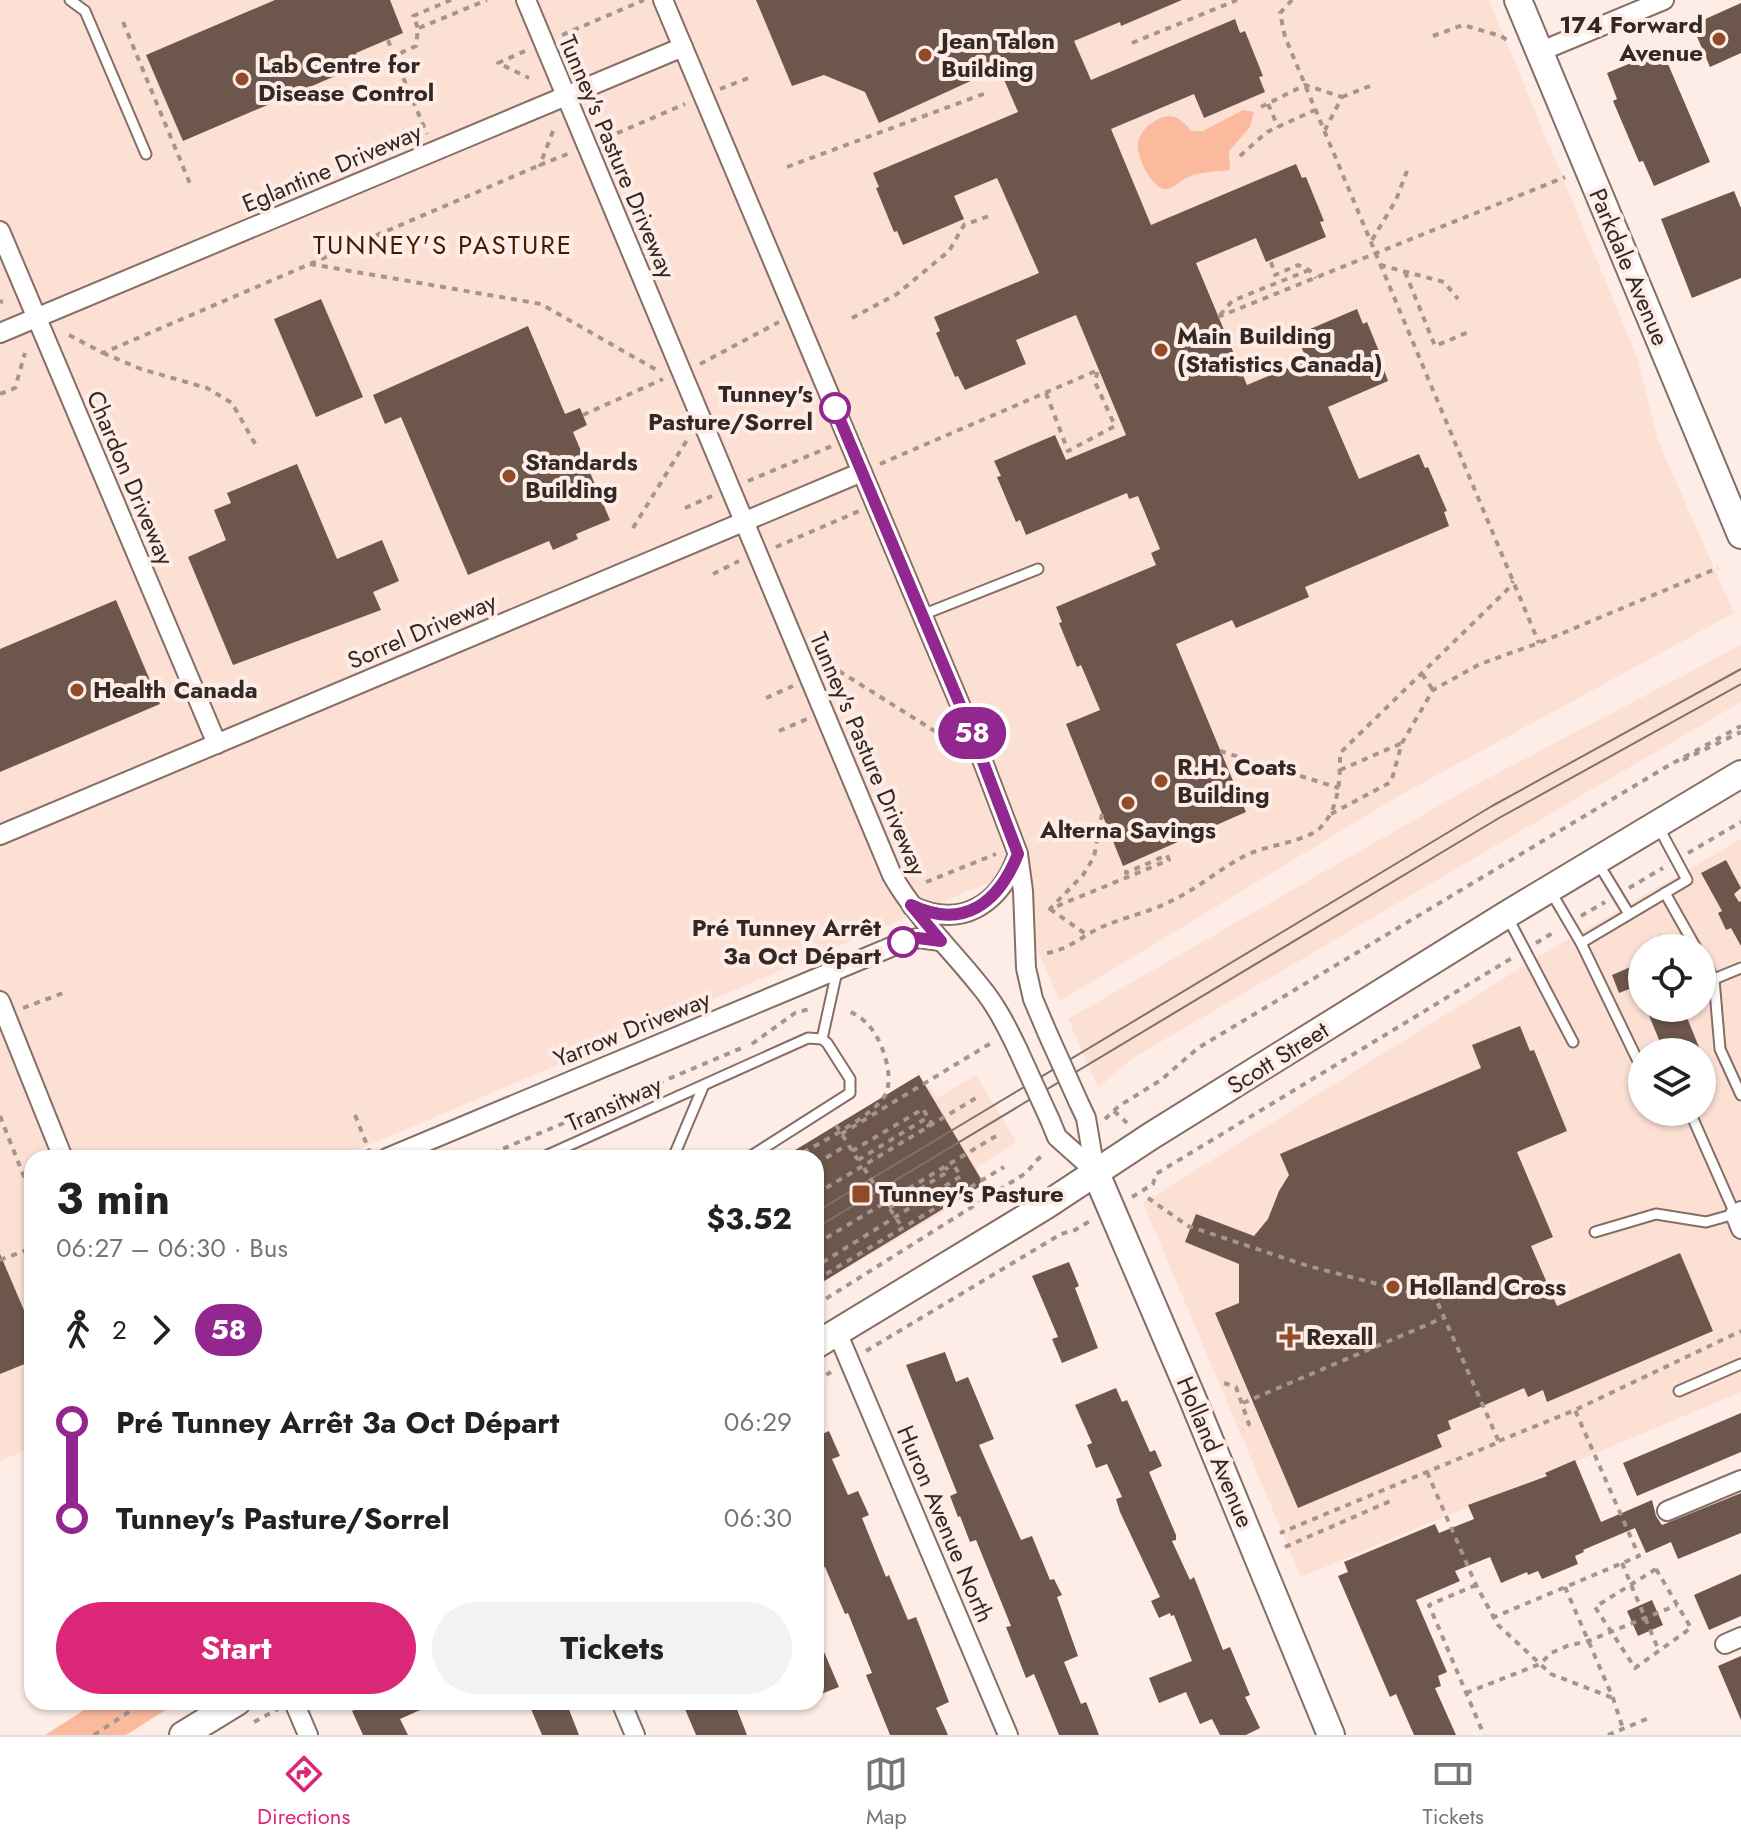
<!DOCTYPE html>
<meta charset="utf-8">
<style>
body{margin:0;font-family:Jost,sans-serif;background:#f2f2f2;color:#222;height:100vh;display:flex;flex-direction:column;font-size:30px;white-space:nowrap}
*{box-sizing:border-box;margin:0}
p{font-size:26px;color:#767676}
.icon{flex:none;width:44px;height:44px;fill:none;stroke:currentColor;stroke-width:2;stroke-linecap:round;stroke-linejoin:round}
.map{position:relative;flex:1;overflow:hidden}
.panel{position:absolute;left:24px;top:1150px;width:800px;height:560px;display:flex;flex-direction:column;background:#fff;border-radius:24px;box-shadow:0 2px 6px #0004}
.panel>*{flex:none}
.badge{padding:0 16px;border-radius:26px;font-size:28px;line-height:52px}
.controls{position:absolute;left:1628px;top:934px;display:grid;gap:16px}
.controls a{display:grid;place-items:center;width:88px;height:88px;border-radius:50%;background:#fff;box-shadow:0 2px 6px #0004;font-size:40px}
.map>.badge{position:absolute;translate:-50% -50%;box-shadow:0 0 0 4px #fff}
.legs{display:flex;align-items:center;gap:12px;height:88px;padding:0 32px;font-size:26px}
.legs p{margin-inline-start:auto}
.summary{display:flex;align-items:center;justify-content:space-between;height:136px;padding:0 32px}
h1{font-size:44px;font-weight:700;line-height:60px}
.primary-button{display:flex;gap:16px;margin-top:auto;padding:16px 32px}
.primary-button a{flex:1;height:92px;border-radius:48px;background:#db2777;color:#fff;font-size:32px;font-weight:700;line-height:92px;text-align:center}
.primary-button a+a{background:#f2f2f2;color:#222}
ul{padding:0 32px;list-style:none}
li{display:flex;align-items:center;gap:28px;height:96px;font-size:30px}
li i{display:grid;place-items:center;width:12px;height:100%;margin:0 10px;background:currentColor}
li i::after{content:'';width:20px;height:20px;margin:-10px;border:6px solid;border-radius:50%;background:#fff}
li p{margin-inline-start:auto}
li:first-child i{background:linear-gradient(#0000 50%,currentColor 0)}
li:last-child i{background:linear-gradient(currentColor 50%,#0000 0)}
.dock{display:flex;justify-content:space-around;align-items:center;height:112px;border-top:2px solid #e0e0e0;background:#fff;font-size:22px;color:#767676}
.dock a{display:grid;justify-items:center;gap:4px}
.dock .on{color:#db2777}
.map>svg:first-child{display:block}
.built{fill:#fce0d4;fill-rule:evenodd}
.green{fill:#fbba9e}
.building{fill:#6d574d}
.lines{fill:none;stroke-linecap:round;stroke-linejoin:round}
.lane-casing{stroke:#866e64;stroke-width:13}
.street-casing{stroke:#866e64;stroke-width:22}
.secondary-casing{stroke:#866e64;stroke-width:30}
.path{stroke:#a3958f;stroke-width:4;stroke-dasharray:6 6;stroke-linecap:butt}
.lane{stroke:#fff;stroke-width:9}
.street{stroke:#fff;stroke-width:18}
.secondary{stroke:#fff;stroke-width:26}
.tram{stroke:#7f726c;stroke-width:2}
.street-bridge-casing{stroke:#866e64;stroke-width:22;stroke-linecap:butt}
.path-bridge{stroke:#a3958f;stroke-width:4;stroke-dasharray:6 6;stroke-linecap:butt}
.street-bridge{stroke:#fff;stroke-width:18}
.line-1-casing{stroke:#fff;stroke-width:18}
.line-1{stroke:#922790;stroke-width:12}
.poi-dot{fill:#924b28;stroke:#feede6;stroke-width:3}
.stop-1-dot{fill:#fff;stroke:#922790;stroke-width:4}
.labels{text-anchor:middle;stroke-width:8;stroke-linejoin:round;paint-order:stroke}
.poi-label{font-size:24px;font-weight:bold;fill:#332824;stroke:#feede6;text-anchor:start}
.street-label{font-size:24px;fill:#332824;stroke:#feede6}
.stop-label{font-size:24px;font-weight:bold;fill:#332824;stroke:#feede6;text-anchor:end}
.neighbourhood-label{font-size:26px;letter-spacing:2px;fill:#481901;stroke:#feede6}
</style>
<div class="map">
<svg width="1741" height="1735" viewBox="0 0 1741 1735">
<rect width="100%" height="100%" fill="#feede6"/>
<!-- built -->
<g class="built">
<path d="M0 0H1489L1637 357 1659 443 1734 613 1397 797 1060 1001 1004 876 338 1158H32V1448L0 1461Z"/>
<path d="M1741 645V702L1133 1058 1098 1088 1068 1019 1475 785Z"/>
<path d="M1741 839V1392L1301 1577 1143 1203 1538 957ZM1642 948H1702V1008H1642ZM1642 1052H1702V1112H1642Z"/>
<path d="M976 1075 1016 1142 976 1168 984 1184 946 1211 816 1286V1158H801L929 1085 937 1098Z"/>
</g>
<!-- green -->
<g class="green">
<path d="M1243 110 1254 112 1250 127 1229 151 1230 170C1216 172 1200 171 1186 178 1179 182 1172 190 1164 189 1151 187 1135 154 1138 142 1142 127 1162 111 1177 118 1183 121 1187 126 1191 131H1203Z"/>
<path d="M97 1702H178L126 1735H45Z"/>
</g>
<!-- building -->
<g class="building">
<path d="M275 0H390L403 33 356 53 361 65 183 141 146 55Z"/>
<path d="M756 0H1182L1121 26 1120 22 1074 41 1091 80 1235 19 1240 33 1245 31 1263 76 1259 77 1265 92 1204 118 1194 94 1111 129 1151 225 1296 164 1302 178 1306 177 1324 221 1320 222 1326 237 1266 262 1256 238 1196 263 1247 385 1307 360 1296 335 1357 309 1363 324 1367 322 1385 366 1383 367 1388 381 1328 407 1359 479 1419 454 1425 468 1428 467 1447 511 1444 512 1449 526 1305 587 1309 597 1236 628 1232 620 1176 644 1246 812 1123 866 1066 724 1100 710 1081 665 1077 667 1059 623 1062 622 1056 607 1156 565 1151 553 1160 549 1138 496 1129 499 1127 493 1026 535 1020 520 1016 522 997 477 1001 476 994 461 1055 435 1066 460 1126 435 1076 315 1016 340 1026 364 965 390 958 376 955 377 936 333 940 331 934 317 1039 273 997 178 954 196 964 219 903 245 897 231 894 232 876 188 879 187 873 173 1018 112 999 68 879 123 865 92 824 75 792 86Z"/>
<path d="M1741 3V53L1710 67 1692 25Z"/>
<path d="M1662 50 1710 162 1654 186 1643 161 1639 162 1613 101 1617 99 1607 73Z"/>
<path d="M1734 191 1741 208V278L1692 298 1661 219Z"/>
<path d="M321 299 363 397 316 417 274 319Z"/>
<path d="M528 326 565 414 580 408 587 425 573 432 610 520 576 534 578 539 553 550 549 541 468 575 401 417 385 424 373 395Z"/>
<path d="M297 464 337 559 382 540 399 581 373 592 381 610 233 665 188 557 226 540 214 510 231 503 227 493Z"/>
<path d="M116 600 160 704 0 772V649Z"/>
<path d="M1726 860 1741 888 1734 894 1739 902 1741 901V946L1731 928 1726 930 1718 913 1722 911 1701 873Z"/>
<path d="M1642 962V984L1619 993 1612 975Z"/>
<path d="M1646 1008H1683L1701 1052H1664Z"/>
<path d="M1520 1026 1530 1051 1534 1050 1567 1131 1517 1152 1553 1237 1531 1246 1557 1306 1680 1253 1713 1331 1547 1402 1543 1390 1528 1397 1524 1388 1448 1421 1451 1429 1437 1435 1442 1447 1298 1508 1215 1313 1239 1303V1264L1185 1242 1196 1214 1254 1236 1268 1219 1279 1191 1289 1175 1280 1154 1481 1068 1472 1045Z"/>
<path d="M919 1075 984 1184 816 1286V1158H782Z"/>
<path d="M0 1254 32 1329V1361L0 1374Z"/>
<path d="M1069 1262 1079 1286 1075 1288 1098 1348 1062 1363 1052 1339 1058 1337 1032 1276Z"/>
<path d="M945 1352 956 1382 968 1377 994 1439 979 1445 1021 1540 1032 1536 1050 1580 1054 1579 1062 1595 1057 1597 1078 1656 1064 1662 1081 1704 1086 1702 1099 1735H1059L1034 1674 1026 1678 1006 1627 1011 1626 976 1540 970 1542 960 1516 958 1517 950 1496 957 1493 906 1365Z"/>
<path d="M1116 1388 1122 1402 1127 1400 1150 1452 1155 1450 1162 1466 1149 1472 1176 1535V1540L1172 1541 1190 1580 1194 1577 1223 1650 1230 1647 1250 1695 1245 1697 1260 1728 1246 1735H1220L1212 1719 1200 1724 1186 1692 1159 1703 1149 1678 1192 1661 1174 1615 1171 1616 1170 1613 1159 1618 1151 1601 1160 1597 1120 1512 1116 1499 1122 1497 1107 1464 1096 1468 1087 1445 1092 1443 1075 1405Z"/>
<path d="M1741 1413V1452L1637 1496 1623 1463Z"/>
<path d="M816 1421 822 1434 829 1431 840 1456 832 1459 848 1495 858 1491 869 1515 862 1518 886 1577 889 1575 908 1620 916 1617 949 1702 936 1708 948 1735H890L866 1675 872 1673 848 1613 845 1614 825 1567 816 1570Z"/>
<path d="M1575 1460 1601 1522 1652 1500 1656 1516 1662 1525 1741 1493V1533L1678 1559 1671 1542 1646 1553 1635 1528 1583 1550 1584 1552 1575 1556 1578 1564 1542 1579 1538 1571 1528 1575 1527 1572 1501 1583 1490 1557 1455 1571 1460 1581 1416 1600 1447 1672 1438 1676 1441 1686 1435 1688 1456 1735H1414L1396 1694 1390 1697 1338 1576 1348 1572 1344 1562 1435 1524 1439 1533 1474 1519 1468 1505 1547 1476 1545 1473Z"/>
<path d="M1741 1574V1616L1709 1630 1694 1595Z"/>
<path d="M1652 1600 1663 1625 1638 1636 1627 1611Z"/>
<path d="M816 1633 839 1687 816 1696Z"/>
<path d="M1741 1656V1720L1718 1666Z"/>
<path d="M373 1702H438L400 1719 408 1735H363L352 1711Z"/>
<path d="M528 1702H566L579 1735H542Z"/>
<path d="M682 1702H734L747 1735H696Z"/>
</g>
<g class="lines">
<defs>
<g id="lane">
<path d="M70 0 85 11 146 154"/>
<path d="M922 615 1038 569"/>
<path d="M1598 863 1629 914"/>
<path d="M1551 892 1581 943 1687 880 1659 828"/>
<path d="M1665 893 1696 948"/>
<path d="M1508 918 1573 1042"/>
<path d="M1581 943 1637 1059"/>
<path d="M1702 958 1714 979 1741 968"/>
<path d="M1714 979 1720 1049 1741 1095"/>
<path d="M822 1039 837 971"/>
<path d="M541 1158 808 1038 822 1039 827 1043 850 1079V1093L748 1158"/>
<path d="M673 1158 703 1087"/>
<path d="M1595 1232 1656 1214 1706 1222 1735 1214 1690 1112"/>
<path d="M1679 1391 1741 1364"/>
</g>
<g id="street">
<path d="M526 0 892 875C916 917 950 948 980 986 996 1005 1007 1027 1018 1050"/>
<path d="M663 0 972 733 1018 854 1023 891 1026 968 1033 999 1047 1032"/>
<path d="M1539 52 1664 0"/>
<path d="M0 231 217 744"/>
<path d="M0 333 683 47"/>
<path d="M0 835 862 472"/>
<path d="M912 906C961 929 999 905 1017 857"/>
<path d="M0 1001 63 1158"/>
<path d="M1078 1101 1086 1118 1095 1171"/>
<path d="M1050 1120 1057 1137 1095 1171"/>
<path d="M387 1158 903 942 918 938 941 941"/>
<path d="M1741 1211 1735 1214 1741 1229"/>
<path d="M837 1332 1008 1735"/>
<path d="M1667 1511 1741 1480"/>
<path d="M1725 1644 1741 1637"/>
<path d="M294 1702 308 1735"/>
<path d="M621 1702 635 1735"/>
</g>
<g id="secondary">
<path d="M1518 0 1741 535"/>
<path d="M1095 1171 1191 1395 1331 1735"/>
<path d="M816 1345 1045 1206 1151 1136 1506 915 1741 774"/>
<path d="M183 1735 237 1702"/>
</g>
</defs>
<!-- lane casing -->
<use href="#lane" class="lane-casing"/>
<!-- street casing -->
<use href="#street" class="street-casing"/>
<!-- secondary casing -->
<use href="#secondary" class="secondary-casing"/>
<!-- path -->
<g class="path">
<path d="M1292 0 1280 13 1285 37 1539 643"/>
<path d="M123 22 191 186"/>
<path d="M419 28 487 0"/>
<path d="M562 35 644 0"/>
<path d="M1433 36 1463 25 1501 36 1510 42"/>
<path d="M388 40 394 56 416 46 418 28 413 16 451 0"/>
<path d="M1132 43 1237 0"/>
<path d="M525 51 498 63 529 78"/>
<path d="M394 56 427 134"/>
<path d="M720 89 751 77"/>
<path d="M1342 97 1370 86"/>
<path d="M1268 104 1278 127"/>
<path d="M1261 107 1305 85 1342 97 1325 130"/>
<path d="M553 131 540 165 570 153"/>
<path d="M606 138 685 104"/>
<path d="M1240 156 1267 132 1315 110"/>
<path d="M787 167 986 93"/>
<path d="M1372 240 1396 200 1407 171"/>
<path d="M1271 262 1275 275 1298 265 1309 270 1316 278"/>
<path d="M310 264 541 304 660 372"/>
<path d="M1380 265 1444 282 1458 299"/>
<path d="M1405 272 1435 346 1471 331"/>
<path d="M0 302 3 301"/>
<path d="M1220 315 1232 301 1309 270"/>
<path d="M1218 317 1565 177"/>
<path d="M852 318 897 294 949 251 964 225 989 216"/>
<path d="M69 335 103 353 540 165"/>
<path d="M103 353 141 369 207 388 232 403 258 449"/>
<path d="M700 364 779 322"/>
<path d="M1046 393 1068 451 1115 426 1095 382 1098 370"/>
<path d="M0 394 15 388 25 353"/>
<path d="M583 415 663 379"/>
<path d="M880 464 1098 370"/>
<path d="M748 481 832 446"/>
<path d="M685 508 712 496"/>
<path d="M633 528 687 440"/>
<path d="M776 547 859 511"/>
<path d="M713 574 739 561"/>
<path d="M827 671H839L949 740"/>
<path d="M1422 674 1433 690"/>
<path d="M766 698 793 686"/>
<path d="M779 731 807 719"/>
<path d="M1220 751 1339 788"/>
<path d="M1683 760 1741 732"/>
<path d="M1340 770 1402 743"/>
<path d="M1102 814 1094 857 1083 875 1050 909 1169 860 1167 855 1126 873 1127 864"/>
<path d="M1331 814 1391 782 1402 743 1433 690 1480 664 1539 643 1718 568"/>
<path d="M1688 853 1741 822"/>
<path d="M926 882 996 854"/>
<path d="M1629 888 1663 868"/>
<path d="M1050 909 1087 935"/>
<path d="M1581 916 1605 902"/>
<path d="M1536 943 1556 931"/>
<path d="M1047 953C1066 950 1081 938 1097 929 1123 917 1152 912 1177 898 1203 885 1224 865 1251 853 1270 845 1306 841 1320 828 1340 808 1340 778 1340 753L1507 590 1513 581"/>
<path d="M23 1008 66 992"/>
<path d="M752 1044 795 1013 813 1008"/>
<path d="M1114 1111 1127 1123"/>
<path d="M355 1115 369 1150"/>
<path d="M0 1116 32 1197"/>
<path d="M1105 1119 1119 1106 1161 1080 1198 1048 1666 767 1741 726"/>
<path d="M836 1125 858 1160"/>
<path d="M841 1134 991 1043"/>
<path d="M852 1151 923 1109 932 1124"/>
<path d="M481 1158 744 1047"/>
<path d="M793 1158C815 1145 880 1114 887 1091 891 1076 887 1062 882 1048 875 1030 864 1016 845 1010"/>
<path d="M858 1160 925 1119 929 1127"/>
<path d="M816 1164 847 1145"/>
<path d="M816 1194 976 1098"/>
<path d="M1132 1197 1153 1184 1156 1174 1512 958"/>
<path d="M1148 1198 1188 1226 1308 1266 1436 1299 1499 1442 1280 1533"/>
<path d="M889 1208 949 1171 945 1167"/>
<path d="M890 1209 902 1227"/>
<path d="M816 1244 996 1136"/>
<path d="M816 1256 820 1264 961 1176 952 1163"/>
<path d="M0 1260 32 1248"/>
<path d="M816 1280 1004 1167"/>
<path d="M816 1305 1026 1173 1038 1159 1045 1154"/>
<path d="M866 1351 1061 1234 1075 1230 1090 1221"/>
<path d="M816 1381 831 1372"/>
<path d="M1224 1383 1236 1387 1249 1424 1243 1430"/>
<path d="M1243 1403 1443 1318"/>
<path d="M1499 1441 1575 1410 1741 1331"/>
<path d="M1427 1472 1476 1585 1498 1625 1551 1674 1613 1698"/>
<path d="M1285 1547 1395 1499"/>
<path d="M1622 1563 1659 1651"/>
<path d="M1656 1569 1691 1628 1635 1668 1595 1607Z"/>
<path d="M1476 1585 1429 1605 1484 1735"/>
<path d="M1565 1587 1613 1698 1623 1729"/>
<path d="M1492 1618 1639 1556 1575 1410"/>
<path d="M1466 1693 1540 1664 1551 1653 1567 1646 1588 1641 1677 1605"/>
<path d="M254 1722 278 1709"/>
<path d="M94 1735 144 1702"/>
<path d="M1608 1735 1649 1718"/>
</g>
<!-- lane -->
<use href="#lane" class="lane"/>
<!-- street -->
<use href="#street" class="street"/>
<!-- secondary -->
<use href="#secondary" class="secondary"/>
<!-- tram -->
<g class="tram">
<path d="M816 1212 1492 806 1741 669"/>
<path d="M816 1228 1499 818 1741 684"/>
</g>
<defs>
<g id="street-bridge">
<path d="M1047 1032 1078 1101"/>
<path d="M1018 1050 1050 1120"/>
</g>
</defs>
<!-- street-bridge casing -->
<use href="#street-bridge" class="street-bridge-casing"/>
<!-- path-bridge -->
<path class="path-bridge" d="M864 1168 884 1200"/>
<!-- street-bridge -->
<use href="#street-bridge" class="street-bridge"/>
</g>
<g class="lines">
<defs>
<path id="line-1" d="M835 408 972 733 1018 854C998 904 963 930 911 905L941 941 918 938 903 942"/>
</defs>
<!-- line-1 casing -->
<use href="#line-1" class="line-1-casing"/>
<!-- line-1 -->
<use href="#line-1" class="line-1"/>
</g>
<!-- markers -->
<g class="poi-dot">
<circle cx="1719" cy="39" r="8"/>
<circle cx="925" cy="55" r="8"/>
<circle cx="242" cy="79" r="8"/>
<circle cx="1161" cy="350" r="8"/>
<circle cx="509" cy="476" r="8"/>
<circle cx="77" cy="690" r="8"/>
<circle cx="1161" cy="781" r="8"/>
<circle cx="1128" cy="803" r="8"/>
<rect x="851" y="1184" width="20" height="20" rx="4"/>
<circle cx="1393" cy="1287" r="8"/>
<path d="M1286 1325h8v8h8v8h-8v8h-8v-8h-8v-8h8z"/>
</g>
<g class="stop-1-dot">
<circle cx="835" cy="408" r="14"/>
<circle cx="903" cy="942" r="14"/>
</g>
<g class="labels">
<!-- poi labels -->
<g class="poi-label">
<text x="1703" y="33" text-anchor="end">174 Forward<tspan x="1703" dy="28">Avenue</tspan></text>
<text x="941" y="49">Jean Talon<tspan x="941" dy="28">Building</tspan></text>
<text x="258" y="73">Lab Centre for<tspan x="258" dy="28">Disease Control</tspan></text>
<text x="1177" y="344">Main Building<tspan x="1177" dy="28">(Statistics Canada)</tspan></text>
<text x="525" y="470">Standards<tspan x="525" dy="28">Building</tspan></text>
<text x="93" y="698">Health Canada</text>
<text x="1177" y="775">R.H. Coats<tspan x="1177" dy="28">Building</tspan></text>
<text x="1128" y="838" text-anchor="middle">Alterna Savings</text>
<text x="879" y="1202">Tunney's Pasture</text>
<text x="1409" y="1295">Holland Cross</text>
<text x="1306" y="1345">Rexall</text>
</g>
<!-- street labels -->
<g class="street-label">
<text transform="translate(617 157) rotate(67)" y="8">Tunney's Pasture Driveway</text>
<text transform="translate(332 168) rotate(-23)" y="8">Eglantine Driveway</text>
<text transform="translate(1629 267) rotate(67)" y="8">Parkdale Avenue</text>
<text transform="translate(130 478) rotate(67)" y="8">Chardon Driveway</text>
<text transform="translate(422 631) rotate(-23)" y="8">Sorrel Driveway</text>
<text transform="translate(868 754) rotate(67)" y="8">Tunney's Pasture Driveway</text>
<text transform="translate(632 1029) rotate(-22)" y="8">Yarrow Driveway</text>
<text transform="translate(1278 1058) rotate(-32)" y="8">Scott Street</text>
<text transform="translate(614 1104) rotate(-24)" y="8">Transitway</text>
<text transform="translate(1215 1452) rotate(67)" y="8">Holland Avenue</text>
<text transform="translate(945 1524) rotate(67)" y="8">Huron Avenue North</text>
</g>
<!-- stop labels -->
<g class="stop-label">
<text x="813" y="402">Tunney's<tspan x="813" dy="28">Pasture/Sorrel</tspan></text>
<text x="881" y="936">Pré Tunney Arrêt<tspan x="881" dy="28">3a Oct Départ</tspan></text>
</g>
<!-- neighbourhood labels -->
<g class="neighbourhood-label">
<text x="443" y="254">TUNNEY'S PASTURE</text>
</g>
</g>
</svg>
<div class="controls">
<a><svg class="icon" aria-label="locate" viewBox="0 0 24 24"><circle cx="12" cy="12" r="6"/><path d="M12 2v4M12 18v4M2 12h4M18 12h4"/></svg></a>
<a><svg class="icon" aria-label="layers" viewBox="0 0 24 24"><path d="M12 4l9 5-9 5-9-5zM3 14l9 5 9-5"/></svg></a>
</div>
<b class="badge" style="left:972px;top:733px;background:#922790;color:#fff">58</b>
<section class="panel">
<div class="summary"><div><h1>3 min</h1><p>06:27 – 06:30 · Bus</p></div><b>$3.52</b></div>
<div class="legs"><svg class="icon" aria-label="walk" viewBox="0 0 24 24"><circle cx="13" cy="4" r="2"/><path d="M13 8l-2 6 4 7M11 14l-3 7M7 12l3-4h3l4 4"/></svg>2<svg class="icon" aria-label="forward" viewBox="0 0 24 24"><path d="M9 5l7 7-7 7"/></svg><b class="badge" style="background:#922790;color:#fff">58</b></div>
<ul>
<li><i style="color:#922790"></i><b>Pré Tunney Arrêt 3a Oct Départ</b><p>06:29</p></li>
<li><i style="color:#922790"></i><b>Tunney's Pasture/Sorrel</b><p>06:30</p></li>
</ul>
<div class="primary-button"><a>Start</a><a>Tickets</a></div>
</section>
</div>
<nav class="dock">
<a class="on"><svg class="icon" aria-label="directions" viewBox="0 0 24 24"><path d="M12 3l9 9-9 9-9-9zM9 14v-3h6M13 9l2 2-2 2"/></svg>Directions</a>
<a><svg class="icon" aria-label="map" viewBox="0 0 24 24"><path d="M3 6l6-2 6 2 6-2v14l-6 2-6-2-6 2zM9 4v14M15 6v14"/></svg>Map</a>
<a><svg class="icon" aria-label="tickets" viewBox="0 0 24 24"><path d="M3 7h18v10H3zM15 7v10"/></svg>Tickets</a>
</nav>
